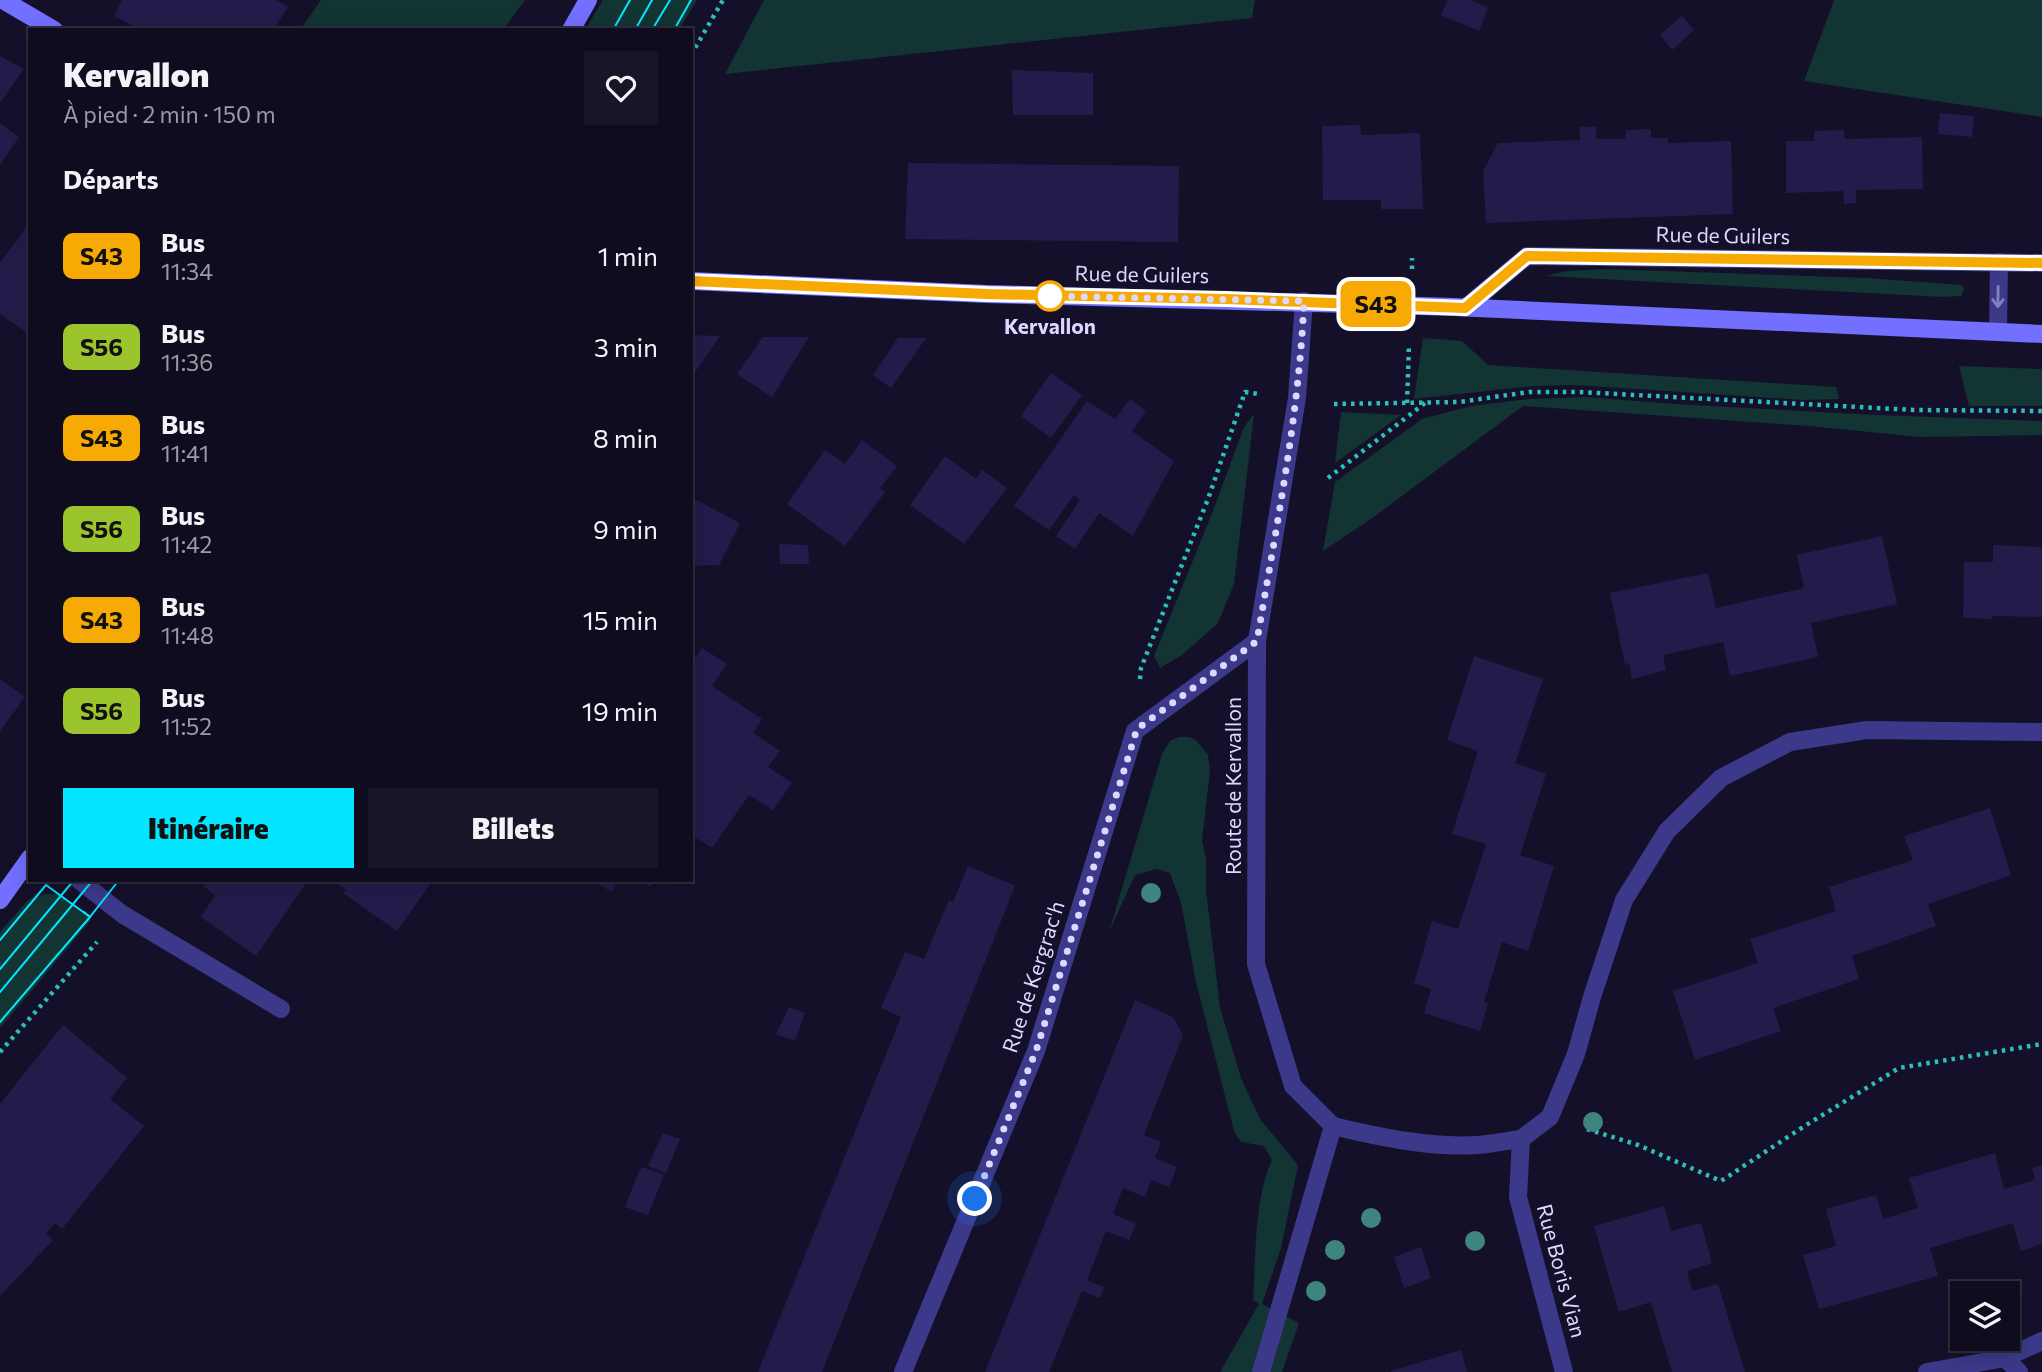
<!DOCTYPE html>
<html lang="fr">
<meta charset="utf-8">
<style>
body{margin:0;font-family:Commissioner,sans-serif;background:#181529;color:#f1f3f6;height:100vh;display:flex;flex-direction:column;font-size:26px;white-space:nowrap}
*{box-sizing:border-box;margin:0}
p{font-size:23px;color:#9b9ba5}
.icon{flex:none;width:38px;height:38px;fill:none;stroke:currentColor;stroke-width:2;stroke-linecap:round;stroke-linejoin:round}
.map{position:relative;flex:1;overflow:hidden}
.sheet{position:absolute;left:28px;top:28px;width:665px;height:854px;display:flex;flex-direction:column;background:#0f0c20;border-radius:0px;box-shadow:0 4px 18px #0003,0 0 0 2px #2f2c3e}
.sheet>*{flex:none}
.badge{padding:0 14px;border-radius:10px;font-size:24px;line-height:46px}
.buttons{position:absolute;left:1950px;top:1281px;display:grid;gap:14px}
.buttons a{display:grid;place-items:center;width:70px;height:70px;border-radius:0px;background:#0f0c20;box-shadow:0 4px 18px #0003,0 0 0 2px #2f2c3e;font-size:35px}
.you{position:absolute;width:35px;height:35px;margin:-18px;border:5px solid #fff;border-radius:50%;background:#1a73e8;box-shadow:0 0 0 10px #1a73e833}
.map>.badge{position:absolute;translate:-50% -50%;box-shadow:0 0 0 4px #fff}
h2{padding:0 35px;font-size:26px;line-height:63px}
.round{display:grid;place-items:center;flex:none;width:74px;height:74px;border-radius:0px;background:#181529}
.headline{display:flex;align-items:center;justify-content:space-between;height:119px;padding:0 35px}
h1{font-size:33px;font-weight:800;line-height:52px}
.button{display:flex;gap:14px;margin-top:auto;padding:14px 35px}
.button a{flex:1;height:80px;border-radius:0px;background:#04e6ff;color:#111;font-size:28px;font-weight:800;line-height:80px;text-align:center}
.button a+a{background:#181529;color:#f1f3f6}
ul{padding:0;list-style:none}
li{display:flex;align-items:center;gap:21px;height:91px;padding:0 35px}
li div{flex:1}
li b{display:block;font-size:26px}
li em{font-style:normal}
li .badge{min-width:77px;font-weight:700;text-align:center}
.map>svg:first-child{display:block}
.green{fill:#123433}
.building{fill:#251b4b}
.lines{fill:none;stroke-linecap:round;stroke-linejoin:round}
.path{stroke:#2cbfb6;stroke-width:4.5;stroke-dasharray:3.5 5;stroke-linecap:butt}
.lane{stroke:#3c398a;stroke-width:18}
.street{stroke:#3c398a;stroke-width:18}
.secondary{stroke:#736fff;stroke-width:18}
.tram{stroke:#04e6ff;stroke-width:2}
.tree{fill:#3d857e}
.oneway{stroke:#8481bf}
.line-casing{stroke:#fff;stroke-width:16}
.line{stroke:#f8aa04;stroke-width:10}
.walk{stroke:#ddd8ff;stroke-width:7;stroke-dasharray:0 12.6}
.stop-dot{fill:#fff;stroke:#f8aa04;stroke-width:3.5}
.labels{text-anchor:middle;stroke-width:7;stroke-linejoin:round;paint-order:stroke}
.street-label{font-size:21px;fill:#ddd8ff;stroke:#14102a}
.stop-label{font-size:21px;font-weight:bold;fill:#ddd8ff;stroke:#14102a}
</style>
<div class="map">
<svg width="2042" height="1372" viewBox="0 0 2042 1372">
<rect width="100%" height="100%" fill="#14102a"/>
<!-- green -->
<g class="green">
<path d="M321 0H525L503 30H300Z"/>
<path d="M603 0H697L679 30H585Z"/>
<path d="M764 0H1255L1252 18 725 74Z"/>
<path d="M1834 0H2042V117L1804 81Z"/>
<path d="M1606 269 1868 278 1962 285 1964 289 1961 296 1943 297 1545 276 1568 271Z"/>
<path d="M1423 338 1462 341 1488 365 1836 387 1839 399 1803 400 1576 385 1533 386 1414 399Z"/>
<path d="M1959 366 2042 369V406H1969Z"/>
<path d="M1587 397 1674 404 1877 415 2042 421V435L1920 437 1809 426 1523 406 1371 519 1323 551 1335 482 1422 419 1471 406 1529 399Z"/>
<path d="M1341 412 1401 415 1335 463Z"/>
<path d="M1254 414 1234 584 1218 623 1182 655 1160 668 1154 656 1211 516 1244 427Z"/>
<path d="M1179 737H1189L1196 740 1208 755 1210 771 1202 840 1206 860V890L1220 1008 1241 1078 1260 1119 1298 1165 1281 1248 1262 1304 1299 1323 1282 1372H1220L1259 1304 1253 1300C1256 1256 1254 1199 1272 1160L1264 1146 1241 1142 1234 1131 1196 982 1181 903 1170 873 1157 869 1135 875 1109 932 1162 754 1170 741Z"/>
<path d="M44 894H58L91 920 0 1028V932L28 900Z"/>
</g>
<!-- building -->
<g class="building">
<path d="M122 0H276L288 7 273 30H141L114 16Z"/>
<path d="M1448 0H1471L1488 8 1479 31 1441 15Z"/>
<path d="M1682 16 1694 30 1672 50 1660 35Z"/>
<path d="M0 56 24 69 0 103Z"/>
<path d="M1012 70 1093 73V115H1013Z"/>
<path d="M1940 113 1974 116 1972 137 1938 134Z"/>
<path d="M0 123 19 137 0 165Z"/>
<path d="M1360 125 1361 135 1420 133 1423 209H1381V200H1323L1322 126Z"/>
<path d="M1579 127H1596V139H1625L1626 130 1651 129V138H1668V143L1731 141 1733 214 1486 223 1483 171 1498 143 1580 140Z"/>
<path d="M1844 130 1845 139 1922 137 1923 189 1856 190V203L1844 204 1843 191 1786 193V141H1814V131Z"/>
<path d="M908 163 1179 166 1178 242 905 239Z"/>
<path d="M30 222V335L0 314V263Z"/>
<path d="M691 335 720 336 691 378Z"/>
<path d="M763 337H809L772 397 737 374Z"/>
<path d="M898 338H926L891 388 873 375Z"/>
<path d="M1051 373 1082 395 1051 438 1021 416Z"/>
<path d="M1130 399 1146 411 1132 431 1174 461 1133 536 1099 513 1075 549 1056 536 1080 500 1074 495 1049 530 1014 506 1087 401 1115 419Z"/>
<path d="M862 440 897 466 880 488 885 492 845 546 787 504 825 450 845 464Z"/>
<path d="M945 456 976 479 982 470 1007 488 964 544 910 505Z"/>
<path d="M691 497 740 523 719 565 691 566Z"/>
<path d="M1882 536 1897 604 1811 623 1818 657 1730 676 1723 642 1663 655 1666 670 1632 679 1629 663 1625 664 1610 593 1708 573 1716 608 1804 588 1797 555Z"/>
<path d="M779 544 808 545 809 564H780Z"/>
<path d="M1993 545 2042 547V617L1992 616 1991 619 1963 618 1964 562H1993Z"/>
<path d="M702 648 727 664 712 686 762 719 753 733 780 751 768 767 792 783 773 810 749 795 712 848 691 835V663Z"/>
<path d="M1474 656 1543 679 1515 763 1546 774 1520 855 1554 866 1528 951 1502 942 1484 1002 1488 1004 1480 1031 1424 1013 1431 989 1414 983 1432 921 1458 929 1486 844 1452 834 1478 751 1447 740Z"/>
<path d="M0 679 25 697 0 731Z"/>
<path d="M1990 808 2011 875 1928 904 1936 926 1852 956 1859 979 1773 1008 1781 1031 1695 1060 1673 991 1758 963 1750 939 1836 911 1829 887 1913 860 1904 836Z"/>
<path d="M968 866 1015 886 822 1372H758L901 1017 881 1008 905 952 924 959 949 900 953 902Z"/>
<path d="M207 880H308L256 956 201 917 215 895 203 886Z"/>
<path d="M333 880H433L397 931 343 893 346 890Z"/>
<path d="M593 880H620L611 892Z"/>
<path d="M639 880H654L650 887Z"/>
<path d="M1135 1000 1173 1017 1183 1035 1144 1135 1161 1142 1155 1158 1177 1167 1169 1187 1151 1180 1145 1197 1123 1188 1113 1214 1136 1224 1129 1240 1106 1231 1087 1280 1104 1287 1100 1298 1082 1291 1049 1372H985Z"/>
<path d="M789 1007 805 1013 795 1041 776 1034Z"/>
<path d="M63 1025 127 1078 110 1099 144 1126 62 1229 55 1223 46 1233 53 1240 0 1296V1104Z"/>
<path d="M663 1133 680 1139 666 1173 648 1166Z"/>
<path d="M1995 1153 2004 1189 2035 1180 2032 1168 2042 1165V1244L2021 1251 2013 1223 1930 1248 1938 1276 1819 1309 1803 1255 1836 1246 1826 1209 1876 1195 1883 1219 1918 1208 1909 1178Z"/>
<path d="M643 1167 664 1175 648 1215 625 1207 639 1171Z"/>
<path d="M1664 1206 1671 1231 1701 1223 1712 1263 1687 1271 1692 1291 1718 1284 1745 1372H1672L1651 1302 1619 1312 1594 1226Z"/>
<path d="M1421 1247 1431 1278 1404 1288 1394 1257Z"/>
<path d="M1461 1350 1467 1372H1391V1371Z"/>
</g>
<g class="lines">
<!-- path -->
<g class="path">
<path d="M691 55 723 0"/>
<path d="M1412 269V258"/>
<path d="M1407 403 1409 345"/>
<path d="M1334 404 1459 402 1529 392H1580L1914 410 2042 411"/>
<path d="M1328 478 1425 403"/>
<path d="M1140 679 1141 668 1208 499 1245 392 1259 394"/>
<path d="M0 1052 97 942"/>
<path d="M1587 1129 1638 1145 1721 1181 1803 1127 1899 1068 2042 1044"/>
</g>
<!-- lane -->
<path class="lane" d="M79 880 122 914 281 1009"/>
<!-- street -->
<g class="street">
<path d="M1465 308 1527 256 2042 263"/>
<path d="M1998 332 1999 262"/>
<path d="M1333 1126C1379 1137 1430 1148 1478 1145 1492 1144 1506 1141 1521 1139"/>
<path d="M1521 1139 1550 1117 1576 1054 1592 997 1624 900 1667 831 1721 778 1790 742 1867 730 2042 732"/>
<path d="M1521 1139 1518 1197 1564 1372"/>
<path d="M2005 1358 2019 1372"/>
<path d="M903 1372 1036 1051 1135 731 1257 641"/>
<path d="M1261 1372 1333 1126 1293 1086 1256 964 1257 641 1297 398 1304 301"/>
<path d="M1927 1372 2005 1358 2042 1341"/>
</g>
<!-- secondary -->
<g class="secondary">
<path d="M3 0 54 30"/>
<path d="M571 30 588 0"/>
<path d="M691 281 987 294 1455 307 2042 334"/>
<path d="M0 900 30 858"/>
</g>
<!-- tram -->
<g class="tram">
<path d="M613 30 630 0"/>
<path d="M635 30 652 0"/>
<path d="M652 30 670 0"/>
<path d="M674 30 691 0"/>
<path d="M84 912 90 917 119 880"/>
<path d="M0 940 46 885 90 917 0 1022"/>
<path d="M0 969 74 880"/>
<path d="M0 992 93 880"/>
</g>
</g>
<!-- trees -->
<g class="tree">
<circle cx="1151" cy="893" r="10"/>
<circle cx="1593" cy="1122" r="10"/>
<circle cx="1371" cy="1218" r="10"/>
<circle cx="1475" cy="1241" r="10"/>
<circle cx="1335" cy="1250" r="10"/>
<circle cx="1316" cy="1291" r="10"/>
</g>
<!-- one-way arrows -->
<defs><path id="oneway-shaft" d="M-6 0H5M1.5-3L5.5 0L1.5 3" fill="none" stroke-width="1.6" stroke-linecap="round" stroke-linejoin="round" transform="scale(1.75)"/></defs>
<use class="oneway" href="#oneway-shaft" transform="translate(1998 297) rotate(91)"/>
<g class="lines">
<defs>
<path id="line" d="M691 281 987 294 1226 299 1465 308 1527 256 2042 263"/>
</defs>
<!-- line casing -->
<use href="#line" class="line-casing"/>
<!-- line -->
<use href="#line" class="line"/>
<!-- walk -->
<path class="walk" d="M975 1199 1036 1051 1137 729 1257 641C1276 528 1299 415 1304 301L1050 296"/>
</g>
<!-- markers -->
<circle class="stop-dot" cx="1050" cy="296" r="14"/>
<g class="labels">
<!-- street labels -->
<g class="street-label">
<text transform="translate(1723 236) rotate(1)" y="7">Rue de Guilers</text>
<text transform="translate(1142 275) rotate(1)" y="7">Rue de Guilers</text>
<text transform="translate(1234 786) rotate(-90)" y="7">Route de Kervallon</text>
<text transform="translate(1034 977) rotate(-72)" y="7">Rue de Kergrac'h</text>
<text transform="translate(1561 1271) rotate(75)" y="7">Rue Boris Vian</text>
</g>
<!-- stop labels -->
<g class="stop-label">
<text x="1050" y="334">Kervallon</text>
</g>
</g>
</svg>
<div class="buttons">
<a><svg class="icon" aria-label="layers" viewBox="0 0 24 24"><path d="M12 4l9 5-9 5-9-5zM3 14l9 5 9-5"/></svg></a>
</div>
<div class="you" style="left:975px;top:1199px"></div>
<b class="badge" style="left:1376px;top:304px;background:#f8aa04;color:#111">S43</b>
<section class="sheet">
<div class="headline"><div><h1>Kervallon</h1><p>À pied · 2 min · 150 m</p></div><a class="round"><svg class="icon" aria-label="heart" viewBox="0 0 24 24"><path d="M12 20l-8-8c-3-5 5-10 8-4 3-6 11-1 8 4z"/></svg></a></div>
<h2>Départs</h2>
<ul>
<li><span class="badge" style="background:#f8aa04;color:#111">S43</span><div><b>Bus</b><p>11:34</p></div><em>1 min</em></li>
<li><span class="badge" style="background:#9cc42c;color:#111">S56</span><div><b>Bus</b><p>11:36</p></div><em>3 min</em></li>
<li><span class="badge" style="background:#f8aa04;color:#111">S43</span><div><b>Bus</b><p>11:41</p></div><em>8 min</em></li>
<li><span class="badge" style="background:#9cc42c;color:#111">S56</span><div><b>Bus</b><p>11:42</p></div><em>9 min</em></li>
<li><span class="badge" style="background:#f8aa04;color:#111">S43</span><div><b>Bus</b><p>11:48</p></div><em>15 min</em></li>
<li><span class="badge" style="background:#9cc42c;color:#111">S56</span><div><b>Bus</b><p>11:52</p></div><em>19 min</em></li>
</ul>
<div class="button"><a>Itinéraire</a><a>Billets</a></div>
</section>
</div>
